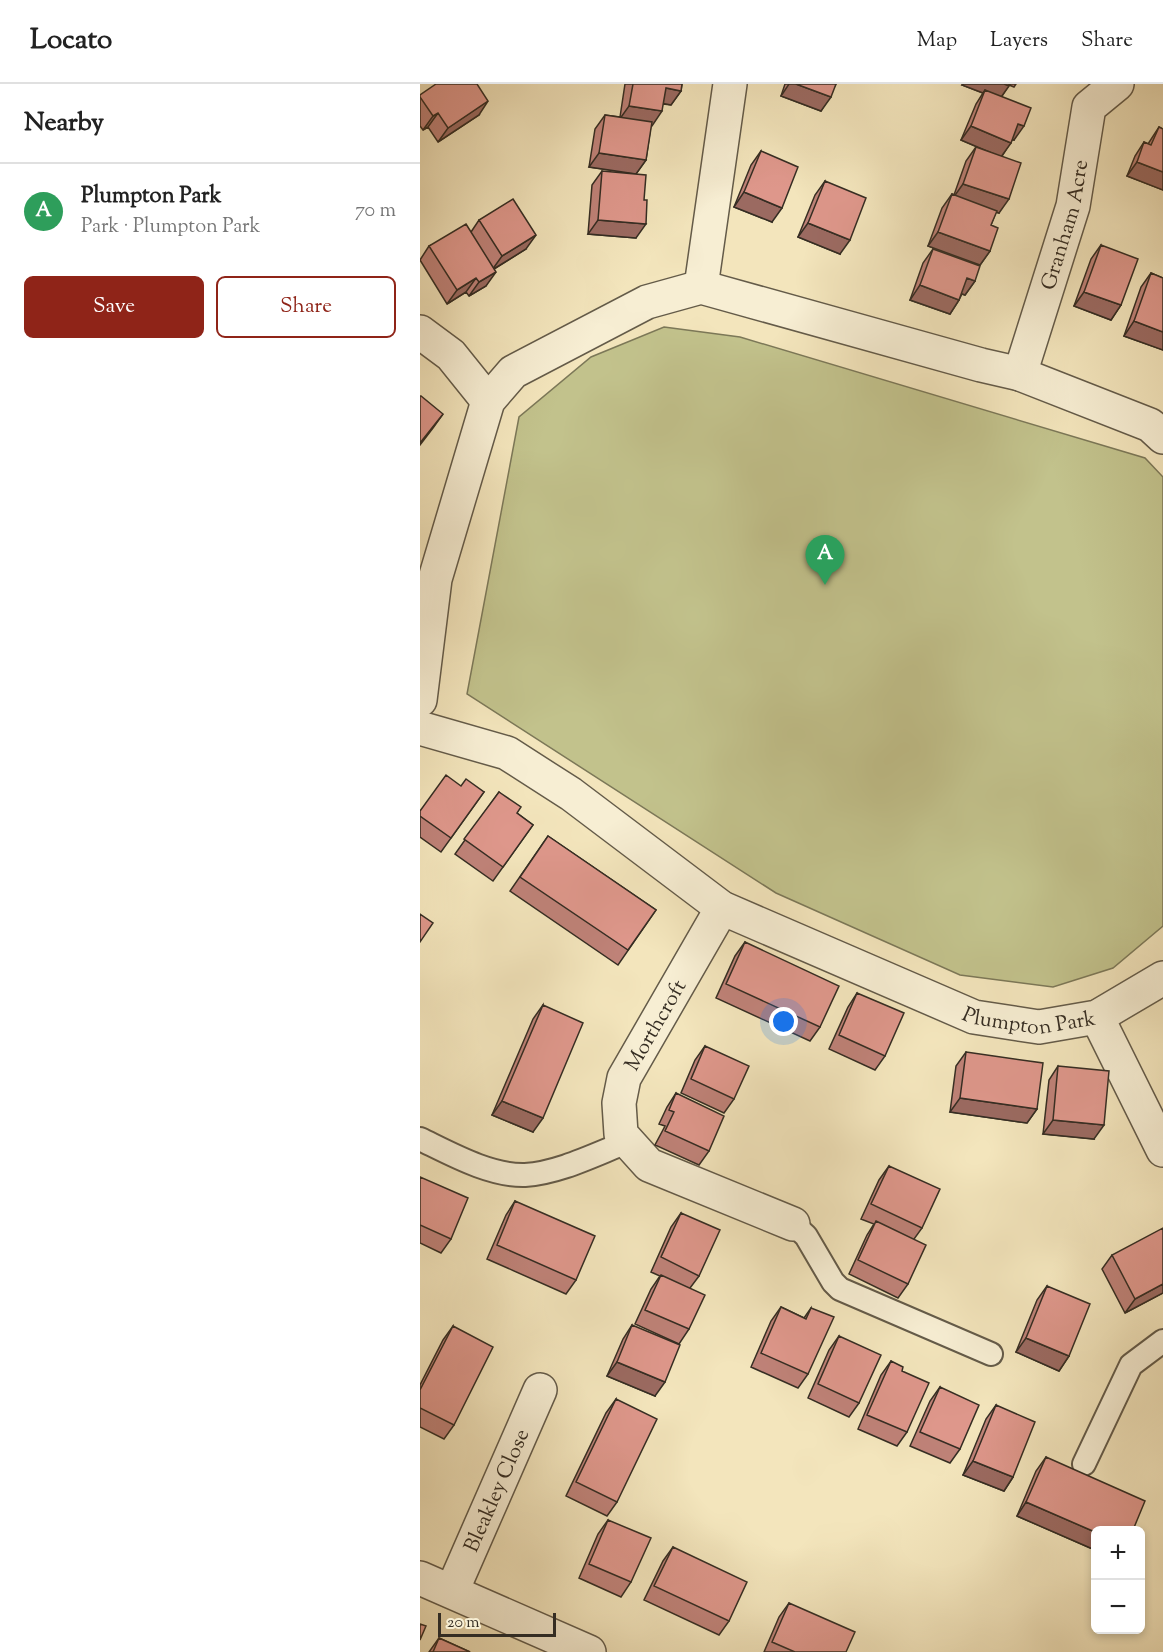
<!DOCTYPE html>
<meta charset="utf-8">
<style>
:root{--surface:#fff;--page:#f6f6f6;--text:#222;--muted:#767676;--line:#e0e0e0;--accent:#8f2418}
body{margin:0;font-family:"Sorts Mill Goudy",serif;background:var(--page);color:var(--text)}
.controls{position:absolute;right:18px;bottom:18px;display:grid;overflow:hidden;border-radius:9px;box-shadow:0 3px 9px #0003}
.controls button{width:54px;height:54px;display:grid;place-items:center;padding:0;border:0;border-bottom:2px solid var(--line);background:var(--surface);color:var(--text);font:30px sans-serif}
.scale{position:absolute;left:18px;bottom:15px;width:118px;box-sizing:border-box;padding-left:6px;border:3px solid #352d23;border-top:0;font-size:16px;line-height:21px;white-space:nowrap;color:#352d23;-webkit-text-stroke:4px #f7eed3;paint-order:stroke}
.you{position:absolute;left:364px;top:938px;width:21px;height:21px;margin:-15px;border:4px solid #fff;border-radius:50%;background:#1a73e8;box-shadow:0 0 0 9px #1a73e833}
.badge{display:grid;place-items:center;width:39px;height:39px;border-radius:50%;background:var(--accent);color:#fff;font-size:20px;font-weight:700}
.pin{position:absolute;translate:-50% -50px;filter:drop-shadow(0 2px 3px #0008)}
.pin::after{content:'';position:absolute;top:32px;width:21px;height:18px;background:inherit;clip-path:polygon(0 0,100% 0,50% 100%)}
.list{margin:0;padding:0;list-style:none}
h2{display:flex;justify-content:space-between;align-items:center;height:78px;margin:0;padding:0 24px;font-size:26px}
h2 small{font-size:20px;font-weight:400;color:var(--muted)}
.list li{display:grid;grid-template-columns:39px 1fr auto;gap:18px;align-items:center;box-sizing:border-box;height:96px;padding:0 24px;border-top:2px solid var(--line)}
.list b{display:block;font-size:22px;white-space:nowrap}
.list p{margin:0;font-size:20px;white-space:nowrap;color:var(--muted)}
.list em{font-size:20px;font-style:normal;color:var(--muted)}
.actions{display:flex;gap:12px;padding:18px 24px}
.actions a{flex:1;padding:14px 0;border:2px solid var(--accent);border-radius:9px;text-align:center;font-size:21px;color:var(--accent)}
.actions .main{background:var(--accent);color:#fff}
.map{position:relative;flex:none;width:743px;height:1568px;overflow:hidden}
header{display:flex;align-items:center;gap:36px;box-sizing:border-box;height:84px;padding:0 30px;background:var(--surface);border-bottom:2px solid var(--line)}
header strong{font-size:28px}
nav{display:flex;gap:33px;margin-inline-start:auto;font-size:21px}
main{display:flex}
aside{flex:1;background:var(--surface)}
.map>svg:first-child{display:block}
.green{fill:#c2c28c;stroke:#7c7858;stroke-width:1.5}
.lines{fill:none;stroke-linecap:round;stroke-linejoin:round}
.service-casing{stroke:#645b49;stroke-width:26}
.minor-casing{stroke:#645b49;stroke-width:36}
.service{stroke:#f7eed3;stroke-width:22}
.minor{stroke:#f7eed3;stroke-width:33}
.wall{fill:#bf8278;stroke:#352d23;stroke-width:1.5}
.shaded-wall{fill:#9b6a61;stroke:#352d23;stroke-width:1.5}
.building{fill:#de978b;stroke:#352d23;stroke-width:1.5}
.labels{text-anchor:middle;stroke-width:4.5;stroke-linejoin:round;paint-order:stroke}
.street-label{font-size:21px;fill:#352d23;stroke:#f7eed3}
</style>
<header>
<strong>Locato</strong>
<nav><a>Map</a><a>Layers</a><a>Share</a></nav>
</header>
<main>
<aside>
<h2>Nearby<small></small></h2>
<ul class="list">
<li><span class="badge" style="background:#2e9e5b">A</span><div><b>Plumpton Park</b><p>Park · Plumpton Park</p></div><em>70 m</em></li>
</ul>
<div class="actions"><a class="main">Save</a><a>Share</a></div>
</aside>
<div class="map">
<svg width="743" height="1568" viewBox="0 0 743 1568">
<rect width="100%" height="100%" fill="#f3e5bc"/>
<filter id="stains"><feTurbulence type="fractalNoise" baseFrequency=".00333" numOctaves="4"/><feColorMatrix values="0 0 0 0 .2 0 0 0 0 .09 0 0 0 0 .02 0 0 0 .5 -.17"/></filter>
<radialGradient id="worn" r=".72"><stop offset=".6" stop-color="#630" stop-opacity="0"/><stop offset="1" stop-color="#630" stop-opacity=".3"/></radialGradient>
<path class="green" d="M 244,243 L 320,253 L 725,374 L 743,393 L 743,842 L 693,884 L 633,903 L 540,891 L 356,809 L 47,610 L 99,333 L 171,273 Z"/>
<g class="lines">
<g class="service-casing">
<path id="service" d="M 0,1055 C 31,1070 70,1092 105,1091 C 139,1089 176,1070 207,1058
M 373,1140 L 386,1152 L 413,1198 L 420,1205 L 571,1270
M 664,1380 L 711,1281 L 743,1257"/>
</g>
<g class="minor-casing">
<g id="minor">
<path d="M 281,203 L 310,0"/>
<path d="M 0,248 L 31,271 L 68,317"/>
<path id="s1" d="M 600,290 L 653,122 L 669,23 L 697,0"/>
<path d="M 0,616 L 15,495 L 68,317 L 93,288 L 227,218 L 281,203 L 561,281 L 600,290 L 730,341 L 743,353"/>
<path id="s2" d="M 0,644 L 87,669 L 151,710 L 302,824 L 554,933 L 619,943 L 677,933 L 743,894"/>
<path d="M 302,824 L 204,994 L 199,1019 L 201,1050 L 229,1081 L 373,1140"/>
<path d="M 677,933 L 743,1066"/>
<path d="M 0,1494 L 169,1568"/>
<path id="s3" d="M 32,1507 L 120,1306"/>
</g>
</g>
<use href="#service" class="service"/>
<use href="#minor" class="minor"/>
</g>
<path class="wall" d="M 205,0 L 262,0 L 261,7 L 251,21 L 243,20 L 231,41 L 226,76 L 216,90 L 169,83 L 175,45 L 185,31 L 200,33 Z
M 365,0 L 416,0 L 401,27 L 361,12 Z
M 543,0 L 596,0 L 594,3 L 589,1 L 582,12 L 594,56 L 592,56 L 582,72 L 579,129 L 576,128 L 571,141 L 570,167 L 560,181 L 508,162 L 522,124 L 532,110 L 534,111 L 546,77 L 556,63 L 562,65 L 541,56 L 556,20 L 563,9 L 542,1 Z
M 0,11 L 59,31 L 18,58 L 8,43 L 3,46 L 0,42 Z
M 739,43 L 743,45 L 743,106 L 707,92 L 715,72 L 724,58 L 728,60 Z
M 341,67 L 352,138 L 314,123 L 331,81 Z
M 182,87 L 224,116 L 216,154 L 168,150 L 172,101 Z
M 405,97 L 420,170 L 378,153 L 395,111 Z
M 59,136 L 106,165 L 74,185 L 66,202 L 49,212 L 46,208 L 27,220 L 0,176 L 9,162 L 51,148 Z
M 681,161 L 701,221 L 691,236 L 654,222 L 671,175 Z
M 513,165 L 555,197 L 545,211 L 542,210 L 539,216 L 530,230 L 490,216 L 503,179 Z
M 731,189 L 743,194 L 743,266 L 704,252 L 721,203 Z
M 41,702 L 64,708 L 21,768 L 0,753 L 0,727 Z
M 79,708 L 97,729 L 113,741 L 73,797 L 35,770 Z
M 128,752 L 236,826 L 198,881 L 90,807 Z
M 325,858 L 400,943 L 390,957 L 296,914 L 315,872 Z
M 437,909 L 465,972 L 455,986 L 409,965 L 428,923 Z
M 123,921 L 113,1048 L 72,1031 L 113,935 Z
M 285,962 L 314,1015 L 304,1029 L 261,1009 L 275,976 Z
M 546,968 L 617,1025 L 607,1039 L 530,1028 L 536,982 Z
M 638,982 L 674,1055 L 623,1050 L 629,996 Z
M 256,1009 L 289,1067 L 279,1081 L 235,1061 L 245,1042 L 239,1040 L 247,1023 Z
M 469,1082 L 502,1144 L 494,1155 L 488,1200 L 478,1214 L 429,1190 L 447,1151 L 454,1140 L 441,1135 L 459,1096 Z
M 0,1093 L 31,1155 L 21,1169 L 0,1159 Z
M 95,1117 L 156,1196 L 146,1210 L 67,1175 L 86,1131 Z
M 261,1129 L 279,1192 L 270,1204 L 269,1245 L 259,1260 L 215,1240 L 231,1205 L 240,1192 L 231,1188 L 251,1143 Z
M 692,1171 L 743,1209 L 705,1229 L 682,1185 Z
M 627,1202 L 649,1272 L 639,1287 L 596,1268 L 617,1216 Z
M 361,1223 L 384,1234 L 391,1224 L 388,1290 L 378,1304 L 331,1283 L 351,1237 Z
M 212,1241 L 235,1312 L 187,1292 L 203,1255 Z
M 33,1242 L 34,1341 L 24,1355 L 0,1343 L 0,1301 L 23,1256 Z
M 419,1252 L 439,1319 L 429,1333 L 388,1314 L 409,1266 Z
M 471,1277 L 482,1287 L 487,1348 L 477,1362 L 438,1345 L 461,1291 Z
M 520,1303 L 540,1365 L 530,1379 L 490,1362 L 510,1317 Z
M 196,1315 L 197,1418 L 187,1432 L 146,1412 L 186,1329 Z
M 576,1321 L 593,1393 L 584,1407 L 543,1391 L 566,1335 Z
M 626,1373 L 675,1446 L 675,1466 L 597,1432 L 616,1387 Z
M 188,1436 L 211,1498 L 201,1513 L 159,1494 L 178,1450 Z
M 253,1463 L 309,1537 L 299,1551 L 224,1516 L 243,1477 Z
M 369,1519 L 426,1568 L 344,1568 L 359,1533 Z
M 19,1554 L 50,1568 L 9,1568 Z"/>
<path class="shaded-wall" d="M 369,0 L 376,0 L 411,13 L 401,27 L 361,12 Z
M 543,0 L 584,0 L 589,2 L 579,16 L 565,6 L 563,9 L 542,1 Z
M 246,4 L 261,7 L 251,21 L 236,18 Z
M 68,17 L 59,31 L 18,58 L 28,44 Z
M 209,22 L 242,27 L 232,42 L 199,36 Z
M 18,29 L 8,43 L 3,46 L 13,32 Z
M 598,40 L 604,42 L 594,56 L 589,54 Z
M 551,42 L 591,59 L 581,73 L 541,56 Z
M 179,69 L 226,76 L 216,90 L 169,83 Z
M 717,78 L 743,88 L 743,106 L 707,92 Z
M 543,100 L 589,115 L 579,129 L 533,114 Z
M 324,108 L 362,124 L 352,138 L 314,123 Z
M 178,136 L 226,140 L 216,154 L 168,150 Z
M 388,139 L 430,156 L 420,170 L 378,153 Z
M 518,148 L 570,167 L 560,181 L 508,162 Z
M 116,151 L 106,165 L 72,186 L 82,172 Z
M 76,188 L 66,202 L 49,212 L 59,198 Z
M 56,194 L 46,208 L 27,220 L 37,206 Z
M 547,194 L 555,197 L 545,211 L 537,208 Z
M 500,201 L 539,216 L 530,230 L 490,216 Z
M 664,208 L 701,221 L 691,236 L 654,222 Z
M 714,237 L 743,248 L 743,266 L 704,252 Z
M 23,330 L 13,344 L 0,361 L 0,359 Z
M 540,1014 L 617,1025 L 607,1039 L 530,1028 Z
M 82,1017 L 123,1034 L 113,1048 L 72,1031 Z
M 633,1036 L 684,1041 L 674,1055 L 623,1050 Z
M 743,1200 L 743,1209 L 705,1229 L 715,1215 Z
M 606,1254 L 649,1272 L 639,1287 L 596,1268 Z
M 197,1278 L 245,1298 L 235,1312 L 187,1292 Z
M 553,1377 L 593,1393 L 584,1407 L 543,1391 Z
M 606,1418 L 675,1448 L 675,1466 L 597,1432 Z"/>
<path class="building" d="M 16,0 L 57,0 L 68,17 L 28,44 L 18,29 L 13,32 L 0,13 L 0,11 Z
M 213,0 L 262,0 L 261,7 L 246,4 L 242,27 L 209,22 Z
M 376,0 L 416,0 L 411,13 Z
M 565,6 L 611,24 L 604,42 L 598,40 L 591,59 L 551,42 Z
M 185,31 L 232,38 L 226,76 L 179,69 Z
M 739,43 L 743,45 L 743,88 L 717,78 L 724,58 L 731,61 Z
M 556,63 L 601,79 L 589,115 L 543,100 Z
M 341,67 L 378,83 L 362,124 L 324,108 Z
M 182,87 L 226,91 L 224,116 L 227,116 L 226,140 L 178,136 Z
M 405,97 L 446,114 L 430,156 L 388,139 Z
M 532,110 L 577,127 L 571,141 L 578,144 L 570,167 L 518,148 Z
M 93,115 L 116,151 L 82,172 L 59,136 Z
M 46,140 L 76,188 L 59,198 L 56,194 L 37,206 L 9,162 Z
M 681,161 L 718,175 L 701,221 L 664,208 Z
M 513,165 L 560,182 L 555,197 L 547,194 L 539,216 L 500,201 Z
M 731,189 L 743,194 L 743,248 L 714,237 Z
M 0,312 L 1,312 L 23,330 L 0,359 Z
M 26,691 L 41,702 L 46,695 L 64,708 L 31,754 L 0,732 L 0,727 Z
M 79,708 L 101,723 L 97,729 L 113,741 L 83,783 L 44,755 Z
M 128,752 L 236,826 L 208,866 L 100,793 Z
M 0,830 L 13,839 L 0,858 Z
M 325,858 L 419,902 L 400,943 L 306,900 Z
M 437,909 L 484,929 L 465,972 L 419,951 Z
M 123,921 L 163,939 L 123,1034 L 82,1017 Z
M 285,962 L 329,982 L 314,1015 L 271,995 Z
M 546,968 L 623,979 L 617,1025 L 540,1014 Z
M 638,982 L 689,987 L 684,1041 L 633,1036 Z
M 256,1009 L 304,1032 L 289,1067 L 245,1047 L 254,1028 L 249,1026 Z
M 469,1082 L 520,1105 L 502,1144 L 451,1120 Z
M 0,1093 L 48,1114 L 31,1155 L 0,1141 Z
M 95,1117 L 175,1152 L 156,1196 L 77,1161 Z
M 261,1129 L 300,1146 L 279,1192 L 241,1173 Z
M 456,1137 L 506,1161 L 488,1200 L 438,1176 Z
M 743,1144 L 743,1200 L 715,1215 L 692,1171 Z
M 241,1191 L 285,1211 L 269,1245 L 225,1226 Z
M 627,1202 L 670,1220 L 649,1272 L 606,1254 Z
M 361,1223 L 386,1235 L 391,1224 L 414,1233 L 388,1290 L 341,1269 Z
M 212,1241 L 260,1261 L 245,1298 L 197,1278 Z
M 33,1242 L 73,1263 L 34,1341 L 0,1324 L 0,1306 Z
M 419,1252 L 461,1271 L 439,1319 L 398,1300 Z
M 471,1277 L 483,1283 L 482,1287 L 509,1299 L 487,1348 L 447,1331 Z
M 520,1303 L 559,1321 L 540,1365 L 500,1348 Z
M 196,1315 L 237,1335 L 197,1418 L 156,1398 Z
M 576,1321 L 615,1338 L 593,1393 L 553,1377 Z
M 626,1373 L 725,1417 L 713,1446 L 675,1446 L 675,1448 L 606,1418 Z
M 188,1436 L 231,1454 L 211,1498 L 169,1480 Z
M 253,1463 L 327,1498 L 309,1537 L 234,1502 Z
M 369,1519 L 435,1548 L 426,1568 L 375,1568 L 352,1558 Z
M 0,1540 L 6,1542 L 0,1556 Z
M 19,1554 L 50,1568 L 13,1568 Z"/>
<g class="labels">
<g class="street-label">
<text dy="7" stroke="none"><textPath href="#s1" startOffset="156">Granham Acre</textPath></text>
<text dy="7" stroke="none"><textPath href="#s2" startOffset="686">Plumpton Park</textPath></text>
<text transform="translate(235 941) rotate(-60)" y="7">Morthcroft</text>
<text dy="7" stroke="none"><textPath href="#s3" startOffset="110">Bleakley Close</textPath></text>
</g>
</g>
<rect width="100%" height="100%" filter="url(#stains)"/>
<rect width="100%" height="100%" fill="url(#worn)"/>
</svg>
<div class="controls">
<button>+</button>
<button>−</button>
</div>
<div class="scale">20 m</div>
<div class="you"></div>
<div class="pin badge" style="left:405px;top:501px;background:#2e9e5b">A</div>
</div>
</main>
